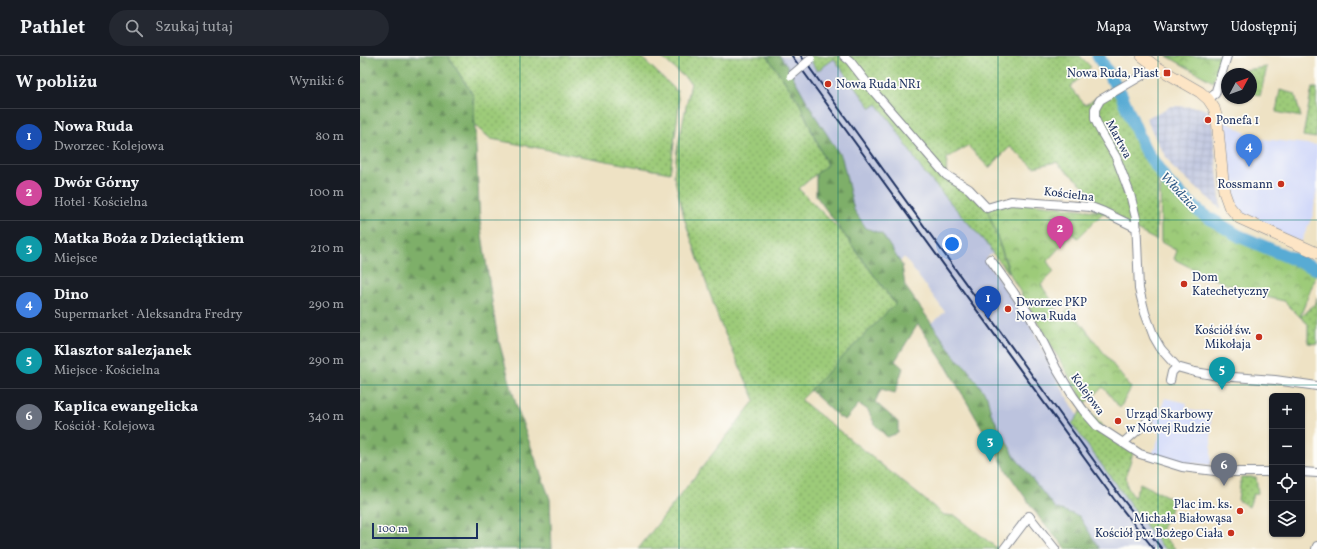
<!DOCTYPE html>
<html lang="pl">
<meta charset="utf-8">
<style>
:root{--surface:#171b24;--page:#242831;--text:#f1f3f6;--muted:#9ea1a6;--line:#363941;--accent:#d93025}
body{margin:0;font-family:Vollkorn,serif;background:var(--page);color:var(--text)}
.controls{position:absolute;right:12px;bottom:12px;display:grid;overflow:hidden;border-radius:6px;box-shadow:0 1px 3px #0004}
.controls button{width:36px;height:36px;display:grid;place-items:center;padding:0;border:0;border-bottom:1px solid var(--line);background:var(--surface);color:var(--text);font:20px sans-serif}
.compass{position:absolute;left:861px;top:12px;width:36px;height:36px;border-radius:50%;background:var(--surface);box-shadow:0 1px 3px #0004;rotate:49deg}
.scale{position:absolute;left:12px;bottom:10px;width:106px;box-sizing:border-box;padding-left:4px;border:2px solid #1b2f5e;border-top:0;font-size:11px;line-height:14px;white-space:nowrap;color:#1b2f5e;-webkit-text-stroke:3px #fdfcf7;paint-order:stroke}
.you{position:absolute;left:592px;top:188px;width:14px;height:14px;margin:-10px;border:3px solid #fff;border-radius:50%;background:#1a73e8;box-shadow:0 0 0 6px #1a73e833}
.badge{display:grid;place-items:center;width:26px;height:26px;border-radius:50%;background:var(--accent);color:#fff;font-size:13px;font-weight:700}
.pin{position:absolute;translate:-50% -33px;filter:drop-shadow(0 1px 2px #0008)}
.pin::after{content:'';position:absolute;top:21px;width:14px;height:12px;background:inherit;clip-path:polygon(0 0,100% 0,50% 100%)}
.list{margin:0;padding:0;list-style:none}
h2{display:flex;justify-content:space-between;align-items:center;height:52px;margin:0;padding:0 16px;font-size:17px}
h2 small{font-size:13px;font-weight:400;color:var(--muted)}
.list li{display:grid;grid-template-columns:26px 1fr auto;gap:12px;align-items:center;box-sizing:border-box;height:56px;padding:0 16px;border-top:1px solid var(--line)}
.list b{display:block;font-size:15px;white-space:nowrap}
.list p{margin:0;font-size:13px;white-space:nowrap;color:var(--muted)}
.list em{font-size:13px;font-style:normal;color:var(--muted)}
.icon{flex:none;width:22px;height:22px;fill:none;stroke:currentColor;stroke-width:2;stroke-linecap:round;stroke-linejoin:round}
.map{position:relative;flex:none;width:957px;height:493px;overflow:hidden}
header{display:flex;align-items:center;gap:24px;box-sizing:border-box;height:56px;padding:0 20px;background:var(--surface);border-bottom:1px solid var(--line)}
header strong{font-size:19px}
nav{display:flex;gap:22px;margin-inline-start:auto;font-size:14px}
.search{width:280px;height:36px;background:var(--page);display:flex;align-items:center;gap:10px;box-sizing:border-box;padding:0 14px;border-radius:22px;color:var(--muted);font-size:15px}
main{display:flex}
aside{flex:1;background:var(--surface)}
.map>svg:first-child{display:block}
.built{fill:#d2d9f9}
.industrial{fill:url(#industrial-grid)}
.railway{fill:#bcc3de}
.grass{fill:url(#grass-dots);stroke:#5c7d6c}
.forest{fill:url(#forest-firs);stroke:#4c6f64}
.park{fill:url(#park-crowns);stroke:#5c7d6c}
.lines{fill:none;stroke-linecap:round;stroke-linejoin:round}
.river{stroke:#58abd4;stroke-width:13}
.street-casing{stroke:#848891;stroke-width:10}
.secondary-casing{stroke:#848891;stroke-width:12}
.street{stroke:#fff;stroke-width:8}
.secondary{stroke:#fde5c5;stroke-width:11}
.rail{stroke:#1b2f5e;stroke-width:2}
.street-bridge-casing{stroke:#848891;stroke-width:10;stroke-linecap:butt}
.street-bridge{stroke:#fff;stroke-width:8}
.grid{fill:none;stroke:#0f766e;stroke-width:1;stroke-opacity:0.55}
.poi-dot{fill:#c8321e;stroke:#fdfcf7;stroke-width:1.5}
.labels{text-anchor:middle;stroke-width:3.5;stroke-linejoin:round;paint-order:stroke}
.poi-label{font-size:12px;fill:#1b2f5e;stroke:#fdfcf7;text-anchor:end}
.street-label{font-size:12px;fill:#1b2f5e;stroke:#fdfcf7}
.water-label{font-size:13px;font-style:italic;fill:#305a87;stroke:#fdfcf7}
</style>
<header>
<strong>Pathlet</strong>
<div class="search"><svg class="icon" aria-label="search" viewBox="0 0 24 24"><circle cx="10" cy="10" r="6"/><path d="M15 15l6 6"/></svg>Szukaj tutaj</div>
<nav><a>Mapa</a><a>Warstwy</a><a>Udostępnij</a></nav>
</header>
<main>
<aside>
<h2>W pobliżu<small>Wyniki: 6</small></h2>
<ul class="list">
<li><span class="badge" style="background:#1a4fb4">1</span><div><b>Nowa Ruda</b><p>Dworzec · Kolejowa</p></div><em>80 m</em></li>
<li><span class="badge" style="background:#d1479c">2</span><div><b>Dwór Górny</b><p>Hotel · Kościelna</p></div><em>100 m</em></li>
<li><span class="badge" style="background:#0f9aa8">3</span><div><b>Matka Boża z Dzieciątkiem</b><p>Miejsce</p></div><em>210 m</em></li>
<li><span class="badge" style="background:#3f7fe0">4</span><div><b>Dino</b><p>Supermarket · Aleksandra Fredry</p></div><em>290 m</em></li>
<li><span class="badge" style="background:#0f9aa8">5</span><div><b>Klasztor salezjanek</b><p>Miejsce · Kościelna</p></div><em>290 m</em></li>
<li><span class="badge" style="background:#6b7280">6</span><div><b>Kaplica ewangelicka</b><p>Kościół · Kolejowa</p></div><em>340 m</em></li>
</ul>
</aside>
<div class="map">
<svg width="957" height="493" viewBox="0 0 957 493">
<defs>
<pattern id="industrial-grid" width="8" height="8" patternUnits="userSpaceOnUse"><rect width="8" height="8" fill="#bcc3de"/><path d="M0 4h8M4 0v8" fill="none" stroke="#a1a8c1"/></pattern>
<pattern id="grass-dots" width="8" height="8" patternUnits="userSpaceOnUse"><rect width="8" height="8" fill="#9dcb79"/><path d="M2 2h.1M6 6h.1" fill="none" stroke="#7fa566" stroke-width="1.8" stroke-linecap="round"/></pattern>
<pattern id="forest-firs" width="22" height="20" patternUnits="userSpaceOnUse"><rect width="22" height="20" fill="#7eaf69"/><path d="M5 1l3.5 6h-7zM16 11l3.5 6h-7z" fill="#668f5a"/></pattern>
<pattern id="park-crowns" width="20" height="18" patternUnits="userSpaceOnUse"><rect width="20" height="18" fill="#9dcb79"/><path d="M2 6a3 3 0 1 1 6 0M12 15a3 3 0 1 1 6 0" fill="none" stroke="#7fa566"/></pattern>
</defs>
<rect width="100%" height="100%" fill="#fdfcf7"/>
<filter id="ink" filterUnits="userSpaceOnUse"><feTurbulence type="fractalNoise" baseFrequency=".025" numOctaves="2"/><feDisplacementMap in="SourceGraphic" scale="8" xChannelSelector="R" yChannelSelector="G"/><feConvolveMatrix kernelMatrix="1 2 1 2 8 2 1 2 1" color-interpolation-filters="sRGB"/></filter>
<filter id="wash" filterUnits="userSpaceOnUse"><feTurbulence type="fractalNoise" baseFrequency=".012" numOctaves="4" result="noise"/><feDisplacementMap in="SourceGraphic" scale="16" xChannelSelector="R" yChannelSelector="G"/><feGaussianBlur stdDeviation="0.9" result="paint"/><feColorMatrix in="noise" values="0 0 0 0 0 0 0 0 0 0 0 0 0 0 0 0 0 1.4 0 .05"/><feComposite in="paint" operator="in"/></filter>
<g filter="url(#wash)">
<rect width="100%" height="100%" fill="#eee2c4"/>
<path class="built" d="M 852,57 L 894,82 L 957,89 L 957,132 L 953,159 L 941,186 L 880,159 L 873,148 L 868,134 Z
M 805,342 L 827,347 L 826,351 L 835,355 L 851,355 L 851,409 L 821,406 L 792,399 L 800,379 L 793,363 L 800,355 Z"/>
<path class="industrial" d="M 812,50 L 837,51 L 851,55 L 861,153 L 813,112 L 798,88 L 786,62 Z"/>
<path class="railway" d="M 407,0 L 473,1 L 504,29 L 635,195 L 625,203 L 670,268 L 698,326 L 748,409 L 810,493 L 717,493 L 566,271 L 585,256 L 544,201 L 528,221 Z"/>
<path class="grass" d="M 88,0 L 280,0 L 317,35 L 319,50 L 310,117 L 131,83 L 115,70 L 113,39 Z
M 300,0 L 407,0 L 439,46 L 467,109 L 442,130 L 439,133 L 483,177 L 535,248 L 441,344 L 584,459 L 596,460 L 638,493 L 278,493 L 395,344 L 360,267 L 325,165 L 314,120 L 317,94 L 331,27 Z
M 448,0 L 720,0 L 731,11 L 710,31 L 725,49 L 755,31 L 761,38 L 784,92 L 808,127 L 841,157 L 880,180 L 957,213 L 957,220 L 891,197 L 835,159 L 798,120 L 796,184 L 731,151 L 727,133 L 696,106 L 674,111 L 650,91 L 629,112 L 608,90 L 587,102 L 586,119 L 627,152 L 649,217 L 631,195 L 630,192 L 562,114 L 532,67 L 517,48 L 511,52 L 474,3 L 457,15 Z
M 907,11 L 900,40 L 891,36 L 891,18 L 881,18 L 884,14 Z
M 952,32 L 957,32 L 956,82 L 943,80 Z
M 920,34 L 935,38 L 941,61 L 916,56 Z
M 957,242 L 957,288 L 948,287 L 948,268 L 940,261 L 955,248 Z
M 725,350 L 750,379 L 774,394 L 766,419 L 767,430 L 774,442 L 780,427 L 815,444 L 800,477 L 816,493 L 805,493 L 795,482 L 712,368 Z
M 881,421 L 896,421 L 898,437 L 893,439 L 889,451 L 878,444 Z"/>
<path class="forest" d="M 0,0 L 88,0 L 113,39 L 120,165 L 137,278 L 157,352 L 190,443 L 192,493 L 0,493 Z
M 407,0 L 420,0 L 426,8 L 454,58 L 482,102 L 494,154 L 506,172 L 522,178 L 542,209 L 545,230 L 596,302 L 606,311 L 627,340 L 631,357 L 655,401 L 695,452 L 719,460 L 740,493 L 706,493 L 681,464 L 648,417 L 586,310 L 558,268 L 535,305 L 543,312 L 535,337 L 521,333 L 515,346 L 538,366 L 538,377 L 527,381 L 515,369 L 508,354 L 499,348 L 485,364 L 478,360 L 450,334 L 535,248 L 456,140 L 456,118 L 467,109 L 439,46 Z"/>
<path class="park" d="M 807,0 L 862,0 L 853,26 Z
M 800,122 L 841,157 L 879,180 L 957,213 L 957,217 L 940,261 L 924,245 L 888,237 L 845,219 L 814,203 L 817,195 L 801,186 Z
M 651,145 L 744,156 L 718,182 L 712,178 L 687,205 L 694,216 L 681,229 L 692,245 L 699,260 L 710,253 L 771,332 L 760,352 L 743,331 L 725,348 L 651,220 L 627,152 Z"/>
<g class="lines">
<path class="river" d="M 738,0 L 761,38 L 784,92 L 808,127 L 841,157 L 879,180 L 957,213"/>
</g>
</g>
<g filter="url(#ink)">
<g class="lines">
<g class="street-casing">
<path id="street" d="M 484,0 L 490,5 L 514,36 L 586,119 L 609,133 L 627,152 L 651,145 L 731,151 L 744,156 L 777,172
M 795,10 L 788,16 L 740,44 L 735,53 L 735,63 L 740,74 L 756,101 L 770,138 L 776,162 L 779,233 L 785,257 L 794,281 L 801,293 L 817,311 L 835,316 L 859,320 L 915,324 L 957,330
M 848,43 L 855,38 L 867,0
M 630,203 L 669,258 L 696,312 L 713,340 L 723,354 L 737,370 L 780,398 L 822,411 L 863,416 L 912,416
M 810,325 L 812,316 L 817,311
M 763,387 L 789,364
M 942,416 L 957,417
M 644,493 L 669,460 L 695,493
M 956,493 L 957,490"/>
</g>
<g class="secondary-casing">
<path id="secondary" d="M 782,0 L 795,10 L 840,36 L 848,43 L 854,52 L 857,63 L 864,136 L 869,150 L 879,162 L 957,197"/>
</g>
<use href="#street" class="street"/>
<use href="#secondary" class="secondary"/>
<path class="rail" d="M 432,0 L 754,443 L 794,493
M 441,0 L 753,431 L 802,493"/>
<g class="street-bridge-casing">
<path id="street-bridge" d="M 431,20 L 451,3"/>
</g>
<use href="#street-bridge" class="street-bridge"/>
</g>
</g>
<path class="grid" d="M 160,0 L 160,493M 319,0 L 319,493M 478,0 L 478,493M 638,0 L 638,493M 798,0 L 798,493M 0,164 L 957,164M 0,329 L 957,329"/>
<g class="poi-dot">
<rect x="803" y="13" width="8" height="8" rx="2"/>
<circle cx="468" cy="28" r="4"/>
<circle cx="848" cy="64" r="4"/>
<circle cx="921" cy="128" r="4"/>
<circle cx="824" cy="228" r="4"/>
<circle cx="648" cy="253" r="4"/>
<circle cx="899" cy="281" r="4"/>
<circle cx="758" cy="365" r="4"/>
<circle cx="880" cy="455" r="4"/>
<circle cx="871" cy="477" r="4"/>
</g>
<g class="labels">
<g class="poi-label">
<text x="799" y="21">Nowa Ruda, Piast</text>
<text x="476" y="32" text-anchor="start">Nowa Ruda NR1</text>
<text x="856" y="68" text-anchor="start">Ponefa 1</text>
<text x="913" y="132">Rossmann</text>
<text x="832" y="225" text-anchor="start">Dom<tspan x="832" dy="14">Katechetyczny</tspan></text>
<text x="656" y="250" text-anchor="start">Dworzec PKP<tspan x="656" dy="14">Nowa Ruda</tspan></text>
<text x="891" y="278">Kościół św.<tspan x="891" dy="14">Mikołaja</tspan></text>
<text x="766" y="362" text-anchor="start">Urząd Skarbowy<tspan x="766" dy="14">w Nowej Rudzie</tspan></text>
<text x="872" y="452">Plac im. ks.<tspan x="872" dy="14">Michała Białowąsa</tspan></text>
<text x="863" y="481">Kościół pw. Bożego Ciała</text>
</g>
<g class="street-label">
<text transform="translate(759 83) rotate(62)" y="4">Martwa</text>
<text transform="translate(709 138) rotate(7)" y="4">Kościelna</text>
<text transform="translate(728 338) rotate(54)" y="4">Kolejowa</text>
</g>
<g class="water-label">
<text transform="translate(820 135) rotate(47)" y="5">Włodzica</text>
</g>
</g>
</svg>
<div class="controls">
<button>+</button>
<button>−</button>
<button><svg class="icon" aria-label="locate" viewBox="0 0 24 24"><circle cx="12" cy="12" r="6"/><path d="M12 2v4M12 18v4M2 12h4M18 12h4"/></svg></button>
<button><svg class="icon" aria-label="layers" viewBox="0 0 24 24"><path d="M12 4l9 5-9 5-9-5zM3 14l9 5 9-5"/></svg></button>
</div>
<svg class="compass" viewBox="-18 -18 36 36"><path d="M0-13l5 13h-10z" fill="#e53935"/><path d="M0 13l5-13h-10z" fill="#9ea1a6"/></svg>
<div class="scale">100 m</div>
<div class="you"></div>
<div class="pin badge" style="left:628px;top:263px;background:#1a4fb4">1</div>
<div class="pin badge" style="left:700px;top:193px;background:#d1479c">2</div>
<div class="pin badge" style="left:630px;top:406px;background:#0f9aa8">3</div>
<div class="pin badge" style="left:889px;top:111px;background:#3f7fe0">4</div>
<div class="pin badge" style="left:862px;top:334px;background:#0f9aa8">5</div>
<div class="pin badge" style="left:864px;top:430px;background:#6b7280">6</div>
</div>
</main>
